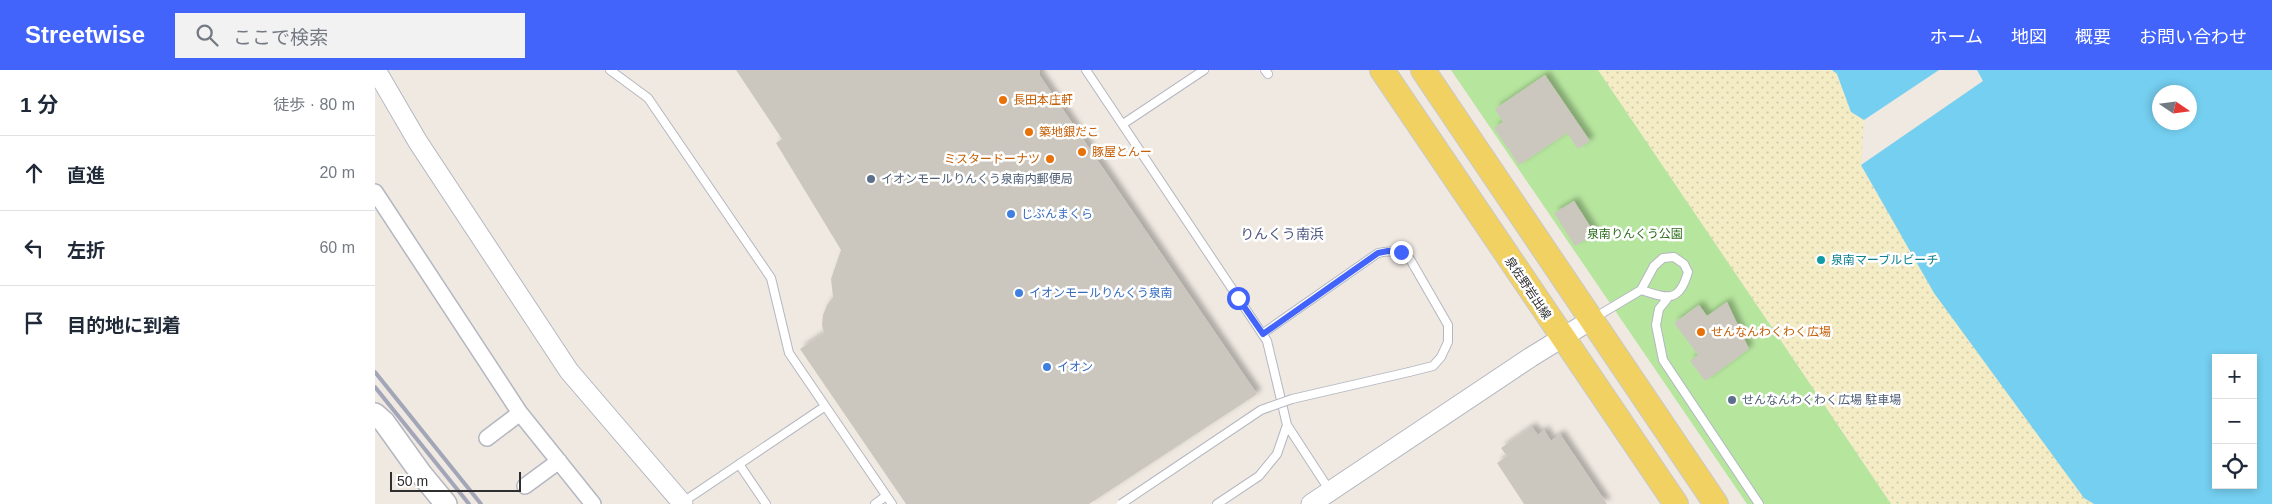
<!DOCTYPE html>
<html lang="ja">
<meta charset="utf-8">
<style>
:root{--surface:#fff;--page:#f2f2f3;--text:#1f2937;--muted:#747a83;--line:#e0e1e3;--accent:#4264fb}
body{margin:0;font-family:Arial,"Noto Sans JP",sans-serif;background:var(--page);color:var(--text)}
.controls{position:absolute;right:15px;bottom:15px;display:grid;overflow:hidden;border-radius:0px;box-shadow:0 2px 8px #0003}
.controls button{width:45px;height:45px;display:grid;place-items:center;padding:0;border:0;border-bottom:1px solid var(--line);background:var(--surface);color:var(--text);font:25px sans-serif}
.compass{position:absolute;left:1777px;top:15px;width:45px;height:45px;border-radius:50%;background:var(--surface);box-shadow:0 2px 8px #0003;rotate:103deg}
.scale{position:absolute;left:15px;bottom:12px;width:131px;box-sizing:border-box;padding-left:5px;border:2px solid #2e2e2e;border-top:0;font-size:14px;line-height:18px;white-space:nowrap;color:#2e2e2e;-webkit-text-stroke:4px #fff;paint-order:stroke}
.stop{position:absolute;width:15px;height:15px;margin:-11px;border:4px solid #4264fb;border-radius:50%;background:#fff}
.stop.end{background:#4264fb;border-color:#fff;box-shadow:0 1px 5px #0008}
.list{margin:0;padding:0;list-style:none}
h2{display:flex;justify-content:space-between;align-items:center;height:65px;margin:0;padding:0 20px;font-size:21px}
h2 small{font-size:16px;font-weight:400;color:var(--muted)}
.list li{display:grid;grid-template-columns:32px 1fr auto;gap:15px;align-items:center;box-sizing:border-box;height:75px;padding:0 20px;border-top:1px solid var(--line)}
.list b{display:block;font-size:19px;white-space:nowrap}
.list em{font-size:16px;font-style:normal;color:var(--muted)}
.icon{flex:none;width:28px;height:28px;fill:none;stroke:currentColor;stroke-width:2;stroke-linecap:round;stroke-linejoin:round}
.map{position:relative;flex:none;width:1897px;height:434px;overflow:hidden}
header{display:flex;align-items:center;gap:30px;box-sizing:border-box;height:70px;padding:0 25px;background:var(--accent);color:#fff}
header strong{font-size:24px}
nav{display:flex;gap:28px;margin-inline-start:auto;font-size:18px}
.search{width:350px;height:45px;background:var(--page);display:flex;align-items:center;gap:12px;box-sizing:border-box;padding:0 18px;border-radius:0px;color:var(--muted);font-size:19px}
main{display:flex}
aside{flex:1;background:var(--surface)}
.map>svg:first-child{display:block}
.sand{fill:url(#sand-dots)}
.park{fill:#b6e59e}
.water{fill:#75cff0;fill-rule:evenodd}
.building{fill:#cbc7bf;filter:url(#shadow)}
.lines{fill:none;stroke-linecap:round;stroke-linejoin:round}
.service-casing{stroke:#b4b7c1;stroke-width:10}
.minor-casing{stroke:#b4b7c1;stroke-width:18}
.tertiary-casing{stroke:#b4b7c1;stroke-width:21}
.secondary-casing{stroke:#b4b7c1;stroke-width:24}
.primary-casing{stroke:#c9c9c9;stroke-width:26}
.service{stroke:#fff;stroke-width:8}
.minor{stroke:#fff;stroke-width:15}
.tertiary{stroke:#fff;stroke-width:19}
.secondary{stroke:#fff;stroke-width:21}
.primary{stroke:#f2d163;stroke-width:24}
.rail{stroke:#a3a6b8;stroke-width:4}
.service-bridge-casing{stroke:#b4b7c1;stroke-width:10;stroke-linecap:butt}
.service-bridge{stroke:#fff;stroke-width:8}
.route{stroke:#4264fb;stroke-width:6}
.food-dot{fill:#e8710a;stroke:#fff;stroke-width:2}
.service-dot{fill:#5c6f8a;stroke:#fff;stroke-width:2}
.shop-dot{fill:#3f7fe0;stroke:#fff;stroke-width:2}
.culture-dot{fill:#0f9aa8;stroke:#fff;stroke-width:2}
.labels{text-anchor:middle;stroke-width:5;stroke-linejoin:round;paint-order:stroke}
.food-label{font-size:12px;fill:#c56008;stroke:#fff;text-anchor:start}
.service-label{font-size:12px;fill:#4e5e75;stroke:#fff;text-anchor:start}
.shop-label{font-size:12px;fill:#366cbe;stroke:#fff;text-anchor:start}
.park-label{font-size:12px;fill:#2c6e1b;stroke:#fff}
.culture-label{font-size:12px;fill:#0d838f;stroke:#fff;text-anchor:start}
.street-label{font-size:12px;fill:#2e2e2e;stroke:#fff}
.neighbourhood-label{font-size:14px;fill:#4d5680;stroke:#fff}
</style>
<header>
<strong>Streetwise</strong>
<div class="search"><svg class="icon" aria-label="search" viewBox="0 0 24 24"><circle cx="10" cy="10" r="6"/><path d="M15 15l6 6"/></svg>ここで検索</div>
<nav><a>ホーム</a><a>地図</a><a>概要</a><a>お問い合わせ</a></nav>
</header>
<main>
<aside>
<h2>1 分<small>徒歩 · 80 m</small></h2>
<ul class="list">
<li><svg class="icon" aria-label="ahead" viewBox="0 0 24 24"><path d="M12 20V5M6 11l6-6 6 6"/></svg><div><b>直進</b></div><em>20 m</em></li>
<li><svg class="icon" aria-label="left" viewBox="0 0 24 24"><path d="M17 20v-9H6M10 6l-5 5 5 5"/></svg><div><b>左折</b></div><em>60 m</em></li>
<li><svg class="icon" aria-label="arrive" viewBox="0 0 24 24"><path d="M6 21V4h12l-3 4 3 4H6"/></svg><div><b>目的地に到着</b></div></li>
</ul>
</aside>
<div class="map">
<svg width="1897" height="434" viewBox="0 0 1897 434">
<defs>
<pattern id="sand-dots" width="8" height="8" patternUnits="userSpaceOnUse" patternTransform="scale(1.25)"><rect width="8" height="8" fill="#f3ecc5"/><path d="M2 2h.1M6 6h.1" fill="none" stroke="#d1cbaa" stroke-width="1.8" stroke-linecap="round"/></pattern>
<filter id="shadow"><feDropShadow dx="4.5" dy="-4.5" stdDeviation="2.5" flood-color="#0004"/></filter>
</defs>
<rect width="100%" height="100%" fill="#efe9e1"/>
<path class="sand" d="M 1223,0 L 1457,0 L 1462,4 L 1476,42 L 1489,50 L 1486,96 L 1522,157 L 1709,428 L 1719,434 L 1516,434 Z"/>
<path class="park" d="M 1076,0 L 1223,0 L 1516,434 L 1372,434 Z"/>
<path class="water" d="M 1457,0 L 1564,0 L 1489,50 L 1476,42 L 1462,4 Z
M 1602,0 L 1897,0 L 1897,434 L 1719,434 L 1709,428 L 1559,223 L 1486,95 L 1608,11 ZM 1784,22 L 1814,22 L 1814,52 L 1784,52 ZM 1841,288 L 1878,288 L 1878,415 L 1841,415 Z"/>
<path class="building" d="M 361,0 L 664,0 L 665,6 L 882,324 L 714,434 L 531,434 L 425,279 L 449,263 L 447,255 L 448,245 L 452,235 L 458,227 L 456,209 L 466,180 L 401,73 L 407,69 Z
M 1170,5 L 1215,71 L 1203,79 L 1192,63 L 1144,95 L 1119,58 L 1128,52 L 1120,39 Z
M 1199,131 L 1220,164 L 1200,176 L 1179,143 Z
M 1352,232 L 1374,279 L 1330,311 L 1315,291 L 1323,285 L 1299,253 L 1324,235 L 1332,246 Z
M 1157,357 L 1163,365 L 1169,360 L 1176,371 L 1185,364 L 1232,434 L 1149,434 L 1122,393 L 1132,386 L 1126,378 Z"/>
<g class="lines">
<g class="service-casing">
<path id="service" d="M 235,0 L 273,28 L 396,208 L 414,283 L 517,434
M 711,0 L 892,271 L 912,355 L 955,421
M 890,0 L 893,4
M 748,54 L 829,0
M 1292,229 L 1284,239 L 1281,255 L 1288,290 L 1384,434
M 1219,248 L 1266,220 L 1279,196 L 1288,188 L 1299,187 L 1309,194 L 1313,202 C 1304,234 1292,228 1266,220
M 887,264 L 1003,183 C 1016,180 1024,181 1035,189 L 1073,255 L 1073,272 L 1066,287 L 1058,296 L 1034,302
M 364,394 L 391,434
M 308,432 L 449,337
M 500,434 L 511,426
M 842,434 L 884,406 L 902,384 L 912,355"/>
</g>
<g class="minor-casing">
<path id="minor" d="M 0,122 L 145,343 L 218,434
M 112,368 L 145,343
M 150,416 L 184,391"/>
</g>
<g class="tertiary-casing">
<path id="tertiary" d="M 1,0 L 43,72 L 194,301 L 308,434
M 936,434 L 1156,287 L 1216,250"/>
</g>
<g class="secondary-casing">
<path id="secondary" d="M 0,344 L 9,352 L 47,405 L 71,434"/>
</g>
<g class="primary-casing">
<path id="primary" d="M 1007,0 L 1301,434
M 1048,0 L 1341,434"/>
</g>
<use href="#service" class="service"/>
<use href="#minor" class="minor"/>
<use href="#tertiary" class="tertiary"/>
<use href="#secondary" class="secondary"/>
<use href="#primary" class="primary"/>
<path class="rail" d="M 0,302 L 106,434
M 0,317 L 94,434"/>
<g class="service-bridge-casing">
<path id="service-bridge" d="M 746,434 L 886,340 L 917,329 L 1034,302"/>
</g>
<use href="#service-bridge" class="service-bridge"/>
</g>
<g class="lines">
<path class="route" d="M 863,228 L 888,264 L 1003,183 L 1013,181 L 1026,182"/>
</g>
<g class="food-dot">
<circle cx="628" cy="30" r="5"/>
<circle cx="654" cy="62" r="5"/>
<circle cx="707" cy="82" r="5"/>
<circle cx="675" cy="89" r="5"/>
<circle cx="1326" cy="262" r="5"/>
</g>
<g class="service-dot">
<circle cx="496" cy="109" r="5"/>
<circle cx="1357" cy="330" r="5"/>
</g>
<g class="shop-dot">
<circle cx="636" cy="144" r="5"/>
<circle cx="644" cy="223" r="5"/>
<circle cx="672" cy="297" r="5"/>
</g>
<circle class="culture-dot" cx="1446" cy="190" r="5"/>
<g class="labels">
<g class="food-label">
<text x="638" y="34">長田本庄軒</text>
<text x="664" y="66">築地銀だこ</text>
<text x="717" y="86">豚屋とんー</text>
<text x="665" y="93" text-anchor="end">ミスタードーナツ</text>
<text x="1336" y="266">せんなんわくわく広場</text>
</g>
<g class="service-label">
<text x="506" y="113">イオンモールりんくう泉南内郵便局</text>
<text x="1367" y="334">せんなんわくわく広場 駐車場</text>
</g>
<g class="shop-label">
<text x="646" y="148">じぶんまくら</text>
<text x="654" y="227">イオンモールりんくう泉南</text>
<text x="682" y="301">イオン</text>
</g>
<g class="park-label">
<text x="1260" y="168">泉南りんくう公園</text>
</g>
<g class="culture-label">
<text x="1456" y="194">泉南マーブルビーチ</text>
</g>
<g class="street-label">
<text transform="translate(1153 218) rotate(56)" y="4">泉佐野岩出線</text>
</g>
<g class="neighbourhood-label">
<text x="907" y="169">りんくう南浜</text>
</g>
</g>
</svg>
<div class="controls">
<button>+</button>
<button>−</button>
<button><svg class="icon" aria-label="locate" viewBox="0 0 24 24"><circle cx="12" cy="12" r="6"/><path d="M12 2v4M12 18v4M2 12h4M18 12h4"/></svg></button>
</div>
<svg class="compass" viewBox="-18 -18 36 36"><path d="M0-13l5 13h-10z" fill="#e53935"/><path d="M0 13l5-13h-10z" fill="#747a83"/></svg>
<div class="scale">50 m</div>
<div class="stop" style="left:863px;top:228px"></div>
<div class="stop end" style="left:1026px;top:182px"></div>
</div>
</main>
